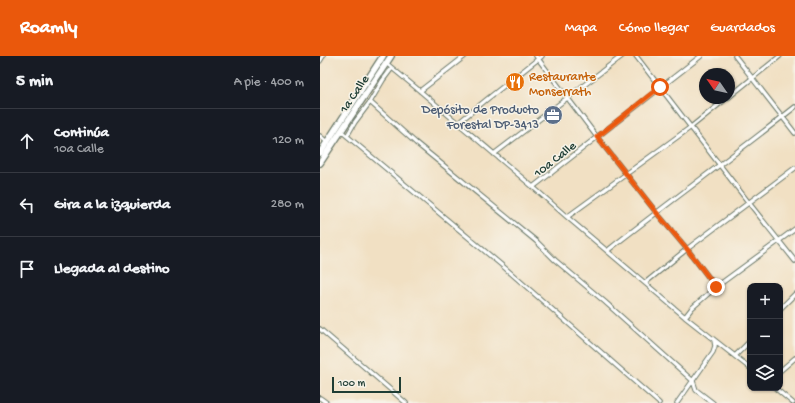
<!DOCTYPE html>
<html lang="es">
<meta charset="utf-8">
<style>
:root{--surface:#171b24;--page:#20242c;--text:#f1f3f6;--muted:#9ea1a6;--line:#363941;--accent:#ea580c}
body{margin:0;font-family:"Gochi Hand",sans-serif;background:var(--page);color:var(--text)}
.controls{position:absolute;right:12px;bottom:12px;display:grid;overflow:hidden;border-radius:8px;box-shadow:0 1px 3px #0004}
.controls button{width:36px;height:36px;display:grid;place-items:center;padding:0;border:0;border-bottom:1px solid var(--line);background:var(--surface);color:var(--text);font:20px sans-serif}
.compass{position:absolute;left:379px;top:12px;width:36px;height:36px;border-radius:50%;background:var(--surface);box-shadow:0 1px 3px #0004;rotate:304deg}
.scale{position:absolute;left:12px;bottom:10px;width:69px;box-sizing:border-box;padding-left:4px;border:2px solid #1f3d34;border-top:0;font-size:11px;line-height:14px;white-space:nowrap;color:#1f3d34;-webkit-text-stroke:3px #f7f3e8;paint-order:stroke}
.stop{position:absolute;width:12px;height:12px;margin:-9px;border:3px solid #ea580c;border-radius:50%;background:#fff}
.stop.end{background:#ea580c;border-color:#fff;box-shadow:0 1px 4px #0008}
.list{margin:0;padding:0;list-style:none}
h2{display:flex;justify-content:space-between;align-items:center;height:52px;margin:0;padding:0 16px;font-size:17px}
h2 small{font-size:13px;font-weight:400;color:var(--muted)}
.list li{display:grid;grid-template-columns:26px 1fr auto;gap:12px;align-items:center;box-sizing:border-box;height:64px;padding:0 16px;border-top:1px solid var(--line)}
.list b{display:block;font-size:15px;white-space:nowrap}
.list p{margin:0;font-size:13px;white-space:nowrap;color:var(--muted)}
.list em{font-size:13px;font-style:normal;color:var(--muted)}
.icon{flex:none;width:22px;height:22px;fill:none;stroke:currentColor;stroke-width:2;stroke-linecap:round;stroke-linejoin:round}
.map{position:relative;flex:none;width:475px;height:347px;overflow:hidden}
header{display:flex;align-items:center;gap:24px;box-sizing:border-box;height:56px;padding:0 20px;background:var(--accent);color:#fff}
header strong{font-size:19px}
nav{display:flex;gap:22px;margin-inline-start:auto;font-size:14px}
main{display:flex}
aside{flex:1;background:var(--surface)}
.map>svg:first-child{display:block}
.lines{fill:none;stroke-linecap:round;stroke-linejoin:round}
.street-casing{stroke:#687666;stroke-width:5.5}
.secondary-casing{stroke:#687666;stroke-width:8}
.street{stroke:#fff;stroke-width:3.5}
.secondary{stroke:#fff;stroke-width:5.5}
.route{stroke:#ea580c;stroke-width:5}
.labels{text-anchor:middle;stroke-width:3;stroke-linejoin:round;paint-order:stroke}
.food-label{font-size:13px;fill:#c56008;stroke:#f7f3e8;text-anchor:start}
.street-label{font-size:13px;fill:#1f3d34;stroke:#f7f3e8}
.service-label{font-size:13px;fill:#4e5e75;stroke:#f7f3e8;text-anchor:end}
</style>
<header>
<strong>Roamly</strong>
<nav><a>Mapa</a><a>Cómo llegar</a><a>Guardados</a></nav>
</header>
<main>
<aside>
<h2>5 min<small>A pie · 400 m</small></h2>
<ul class="list">
<li><svg class="icon" aria-label="ahead" viewBox="0 0 24 24"><path d="M12 20V5M6 11l6-6 6 6"/></svg><div><b>Continúa</b><p>10a Calle</p></div><em>120 m</em></li>
<li><svg class="icon" aria-label="left" viewBox="0 0 24 24"><path d="M17 20v-9H6M10 6l-5 5 5 5"/></svg><div><b>Gira a la izquierda</b></div><em>280 m</em></li>
<li><svg class="icon" aria-label="arrive" viewBox="0 0 24 24"><path d="M6 21V4h12l-3 4 3 4H6"/></svg><div><b>Llegada al destino</b></div></li>
</ul>
</aside>
<div class="map">
<svg width="475" height="347" viewBox="0 0 475 347">
<rect width="100%" height="100%" fill="#f7f3e8"/>
<filter id="ink" filterUnits="userSpaceOnUse"><feTurbulence type="fractalNoise" baseFrequency=".025" numOctaves="2"/><feDisplacementMap in="SourceGraphic" scale="8" xChannelSelector="R" yChannelSelector="G"/><feConvolveMatrix kernelMatrix="1 2 1 2 8 2 1 2 1" color-interpolation-filters="sRGB"/></filter>
<filter id="wash" filterUnits="userSpaceOnUse"><feTurbulence type="fractalNoise" baseFrequency=".012" numOctaves="4" result="noise"/><feDisplacementMap in="SourceGraphic" scale="16" xChannelSelector="R" yChannelSelector="G"/><feGaussianBlur stdDeviation="0.9" result="paint"/><feColorMatrix in="noise" values="0 0 0 0 0 0 0 0 0 0 0 0 0 0 0 0 0 1.4 0 .05"/><feComposite in="paint" operator="in"/></filter>
<g filter="url(#wash)">
<rect width="100%" height="100%" fill="#f1e0c3"/>
</g>
<g filter="url(#ink)">
<g class="lines">
<g class="street-casing">
<path id="street" d="M 216,0 L 277,81 L 336,156 L 367,193 L 396,231
M 316,0 L 429,147 L 475,205
M 415,0 L 475,77
M 0,5 L 3,0
M 66,7 L 100,35 L 213,131 L 247,161 L 365,261 L 430,312
M 100,35 L 145,0
M 409,41 L 460,0
M 50,46 L 63,24 L 72,12
M 138,67 L 166,44 L 222,0
M 21,75 L 185,212 L 339,347
M 0,80 L 8,87
M 27,80 L 35,66 L 50,46 L 96,87 L 216,185 L 235,204 L 285,246 L 373,325 L 376,334 L 393,347
M 174,98 L 302,0
M 213,131 L 381,0
M 247,161 L 371,71 L 407,42
M 287,195 C 349,146 413,100 475,51
M 325,227 L 367,193 L 475,112
M 460,253 L 475,238
M 365,261 L 372,252 L 396,231 L 475,173
M 0,273 L 86,347
M 415,300 L 430,285
M 460,315 L 475,302
M 455,332 L 473,347
M 0,342 L 7,347
M 357,347 L 393,296 L 395,290 L 394,284"/>
</g>
<g class="secondary-casing">
<path id="secondary" d="M 0,97 L 63,0
M 0,107 L 71,0"/>
</g>
<use href="#street" class="street"/>
<use href="#secondary" class="secondary"/>
</g>
</g>
<g class="lines" filter="url(#ink)">
<path class="route" d="M 340,31 L 277,81 L 336,156 L 367,193 L 396,231"/>
</g>
<defs>
<g id="restaurant-disc" transform="scale(1)"><circle r="9.5" fill="#e8710a" stroke="#f7f3e8"/><path d="M-5-6h1v4h1v-4h1v4h1v-4h1v5L-1.5 .5V6h-2V.5L-5-1ZM5-6V6H3V1.5H1.5Q1.5-4 5-6Z" fill="#fff"/></g>
<g id="office-disc" transform="scale(1)"><circle r="9.5" fill="#5c6f8a" stroke="#f7f3e8"/><path d="M-6-3h4V-5.5h4V-3h4V5H-6ZM-1-4.5V-3h2v-1.5ZM-6 0V1H6V0Z" fill="#fff"/></g>
</defs>
<g fill-rule="evenodd">
<use href="#restaurant-disc" x="195" y="26"/>
<use href="#office-disc" x="233" y="59"/>
</g>
<g class="labels">
<g class="food-label">
<text x="209" y="24">Restaurante<tspan x="209" dy="15">Monserrath</tspan></text>
</g>
<g class="street-label">
<text transform="translate(33 37) rotate(-56)" y="5">1a Calle</text>
<text transform="translate(234 102) rotate(-38)" y="5">10a Calle</text>
</g>
<g class="service-label">
<text x="219" y="57">Depósito de Producto<tspan x="219" dy="15">Forestal DP-3413</tspan></text>
</g>
</g>
</svg>
<div class="controls">
<button>+</button>
<button>−</button>
<button><svg class="icon" aria-label="layers" viewBox="0 0 24 24"><path d="M12 4l9 5-9 5-9-5zM3 14l9 5 9-5"/></svg></button>
</div>
<svg class="compass" viewBox="-18 -18 36 36"><path d="M0-13l5 13h-10z" fill="#e53935"/><path d="M0 13l5-13h-10z" fill="#9ea1a6"/></svg>
<div class="scale">100 m</div>
<div class="stop" style="left:340px;top:31px"></div>
<div class="stop end" style="left:396px;top:231px"></div>
</div>
</main>
